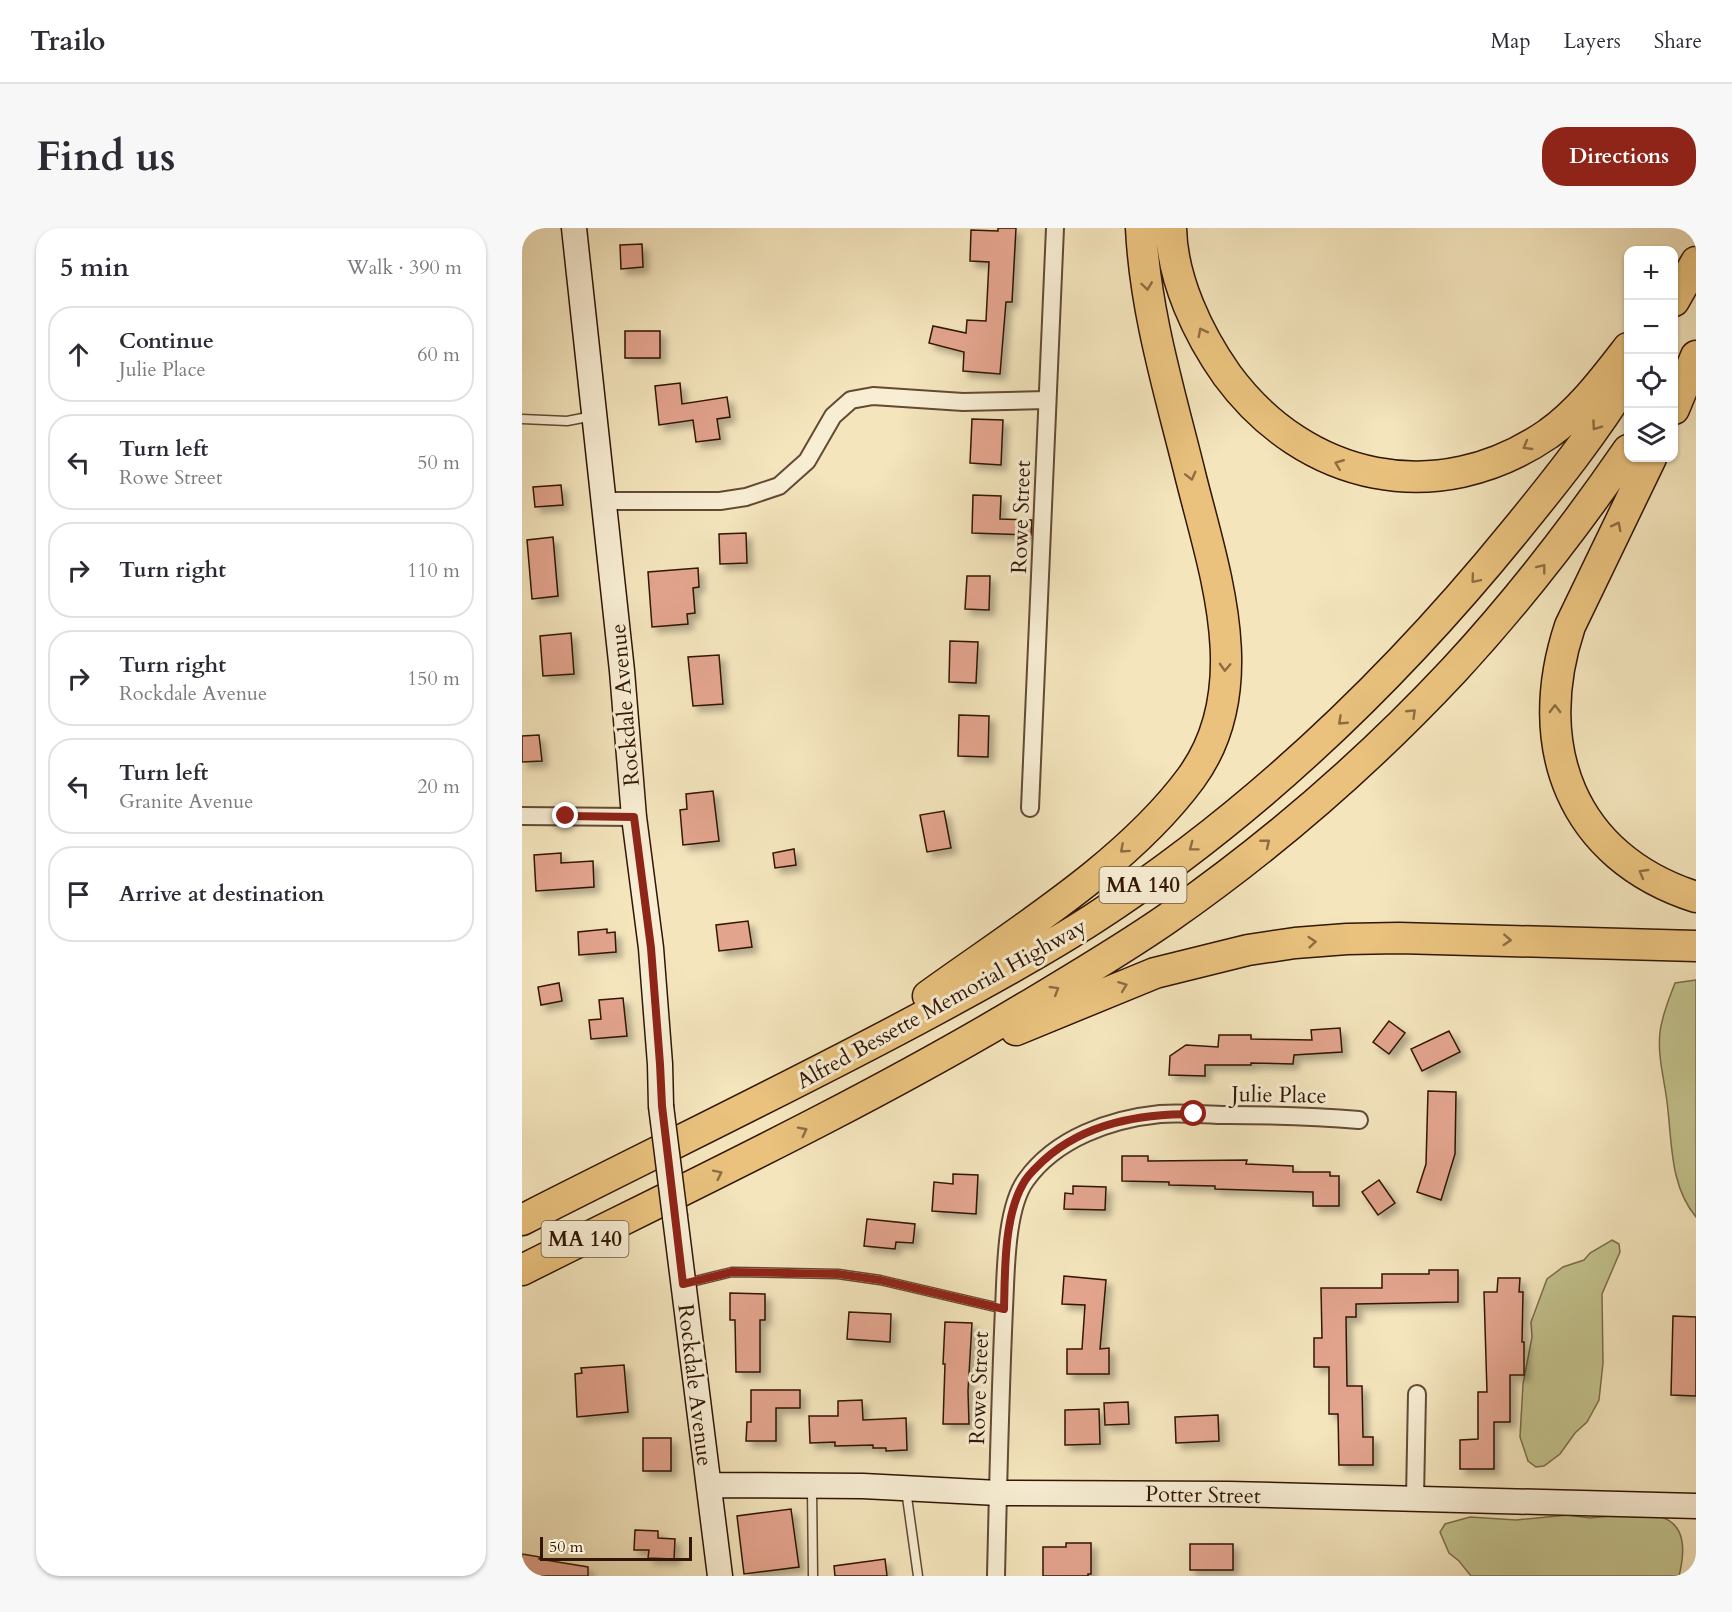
<!DOCTYPE html>
<meta charset="utf-8">
<style>
:root{--surface:#fff;--page:#f7f7f7;--text:#2b2b33;--muted:#7c7c81;--line:#e1e1e2;--accent:#8f2418}
body{margin:0;font-family:Cardo,serif;background:var(--page);color:var(--text)}
.controls{position:absolute;right:18px;top:18px;display:grid;overflow:hidden;border-radius:12px;box-shadow:0 2px 4px #0004}
.controls button{width:54px;height:54px;display:grid;place-items:center;padding:0;border:0;border-bottom:2px solid var(--line);background:var(--surface);color:var(--text);font:30px sans-serif}
.scale{position:absolute;left:18px;bottom:15px;width:152px;box-sizing:border-box;padding-left:6px;border:3px solid #311605;border-top:0;font-size:16px;line-height:21px;white-space:nowrap;color:#311605;-webkit-text-stroke:4px #f8eed4;paint-order:stroke}
.stop{position:absolute;width:18px;height:18px;margin:-14px;border:4px solid #8f2418;border-radius:50%;background:#fff}
.stop.end{background:#8f2418;border-color:#fff;box-shadow:0 2px 6px #0008}
.list{margin:0;padding:0;list-style:none}
h2{display:flex;justify-content:space-between;align-items:center;height:78px;margin:0;padding:0 24px;font-size:26px}
h2 small{font-size:20px;font-weight:400;color:var(--muted)}
.list li{display:grid;grid-template-columns:39px 1fr auto;gap:18px;align-items:center;box-sizing:border-box;height:96px;margin:0 12px 12px;padding:0 12px;border:2px solid var(--line);border-radius:24px}
.list b{display:block;font-size:22px;white-space:nowrap}
.list p{margin:0;font-size:20px;white-space:nowrap;color:var(--muted)}
.list em{font-size:20px;font-style:normal;color:var(--muted)}
.icon{flex:none;width:33px;height:33px;fill:none;stroke:currentColor;stroke-width:2;stroke-linecap:round;stroke-linejoin:round}
.map{position:relative;flex:none;width:1174px;height:1348px;overflow:hidden;border-radius:24px}
header{display:flex;align-items:center;gap:36px;box-sizing:border-box;height:84px;padding:0 30px;background:var(--surface);border-bottom:2px solid var(--line)}
header strong{font-size:28px}
nav{display:flex;gap:33px;margin-inline-start:auto;font-size:21px}
.intro{display:flex;align-items:center;justify-content:space-between;box-sizing:border-box;height:144px;padding:0 36px}
h1{margin:0;font-size:42px}
.button{padding:15px 27px;border-radius:24px;background:var(--accent);color:#fff;font-size:21px;font-weight:700}
main{display:flex;gap:36px;padding:0 36px}
aside{flex:1;background:var(--surface);border-radius:24px;box-shadow:0 2px 4px #0004}
.map>svg:first-child{display:block}
.green{fill:#c2c28d;stroke:#7a6c49;stroke-width:1.5}
.building{fill:#e3a48e;stroke:#311605;stroke-width:1.5;filter:url(#shadow)}
.lines{fill:none;stroke-linecap:round;stroke-linejoin:round}
.lane-casing{stroke:#624a33;stroke-width:11}
.street-casing{stroke:#624a33;stroke-width:20}
.secondary-casing{stroke:#311605;stroke-width:27}
.highway-casing{stroke:#311605;stroke-width:33}
.lane{stroke:#f8eed4;stroke-width:8}
.street{stroke:#f8eed4;stroke-width:16}
.secondary{stroke:#f8eed4;stroke-width:24}
.highway{stroke:#eac27e;stroke-width:30}
.secondary-bridge-casing{stroke:#311605;stroke-width:27;stroke-linecap:butt}
.secondary-bridge{stroke:#f8eed4;stroke-width:24}
.oneway{stroke:#8e6c42}
.route{stroke:#8f2418;stroke-width:8}
.labels{text-anchor:middle;stroke-width:6;stroke-linejoin:round;paint-order:stroke}
.shield{fill:#f8eed4;stroke:#6d5743;stroke-width:1.5}
.shield-label{font-size:21px;font-weight:bold;fill:#311605}
.street-label{font-size:22px;fill:#311605;stroke:#f8eed4}
</style>
<header>
<strong>Trailo</strong>
<nav><a>Map</a><a>Layers</a><a>Share</a></nav>
</header>
<div class="intro"><h1>Find us</h1><a class="button">Directions</a></div>
<main>
<aside>
<h2>5 min<small>Walk · 390 m</small></h2>
<ul class="list">
<li><svg class="icon" aria-label="ahead" viewBox="0 0 24 24"><path d="M12 20V5M6 11l6-6 6 6"/></svg><div><b>Continue</b><p>Julie Place</p></div><em>60 m</em></li>
<li><svg class="icon" aria-label="left" viewBox="0 0 24 24"><path d="M17 20v-9H6M10 6l-5 5 5 5"/></svg><div><b>Turn left</b><p>Rowe Street</p></div><em>50 m</em></li>
<li><svg class="icon" aria-label="right" viewBox="0 0 24 24"><path d="M7 20v-9h11M14 6l5 5-5 5"/></svg><div><b>Turn right</b></div><em>110 m</em></li>
<li><svg class="icon" aria-label="right" viewBox="0 0 24 24"><path d="M7 20v-9h11M14 6l5 5-5 5"/></svg><div><b>Turn right</b><p>Rockdale Avenue</p></div><em>150 m</em></li>
<li><svg class="icon" aria-label="left" viewBox="0 0 24 24"><path d="M17 20v-9H6M10 6l-5 5 5 5"/></svg><div><b>Turn left</b><p>Granite Avenue</p></div><em>20 m</em></li>
<li><svg class="icon" aria-label="arrive" viewBox="0 0 24 24"><path d="M6 21V4h12l-3 4 3 4H6"/></svg><div><b>Arrive at destination</b></div></li>
</ul>
</aside>
<div class="map">
<svg width="1174" height="1348" viewBox="0 0 1174 1348">
<defs>
<filter id="shadow"><feDropShadow dx="5.5" dy="5.5" stdDeviation="3" flood-color="#0004"/></filter>
</defs>
<rect width="100%" height="100%" fill="#f4e5bd"/>
<filter id="stains"><feTurbulence type="fractalNoise" baseFrequency=".00333" numOctaves="4"/><feColorMatrix values="0 0 0 0 .2 0 0 0 0 .09 0 0 0 0 .02 0 0 0 .5 -.17"/></filter>
<radialGradient id="worn" r=".72"><stop offset=".6" stop-color="#630" stop-opacity="0"/><stop offset="1" stop-color="#630" stop-opacity=".3"/></radialGradient>
<path class="green" d="M 1174,752 L 1174,989 C 1149,959 1150,919 1146,883 C 1144,856 1135,831 1138,804 C 1140,787 1147,771 1153,755 Z
M 1090,1012 L 1097,1016 L 1098,1024 L 1080,1066 L 1081,1135 L 1077,1172 L 1065,1194 L 1053,1205 L 1038,1226 L 1022,1238 L 1014,1239 L 1006,1233 L 998,1209 L 1001,1156 L 1010,1109 L 1009,1094 L 1025,1051 L 1041,1039 L 1062,1032 L 1068,1025 Z
M 1116,1286 C 1161,1285 1166,1312 1157,1348 L 949,1348 L 937,1333 L 927,1325 L 918,1304 L 923,1296 L 948,1289 L 994,1292 L 1046,1287 L 1068,1290 L 1099,1287 L 1115,1289 Z"/>
<path class="building" d="M 476,0 L 494,0 L 490,74 L 484,74 L 478,146 L 441,143 L 442,124 L 407,115 L 411,98 L 444,105 L 445,92 L 464,93 L 467,34 L 448,33 L 449,2 L 476,3 Z
M 120,16 L 121,39 L 99,41 L 98,17 Z
M 103,103 L 138,103 L 138,130 L 103,130 Z
M 158,155 L 160,176 L 205,169 L 208,189 L 195,191 L 198,211 L 174,214 L 171,192 L 137,197 L 133,158 Z
M 450,191 L 481,192 L 479,237 L 448,235 Z
M 39,257 L 41,277 L 13,279 L 11,259 Z
M 451,267 L 479,268 L 478,291 L 510,292 L 509,307 L 450,305 Z
M 224,305 L 225,335 L 198,336 L 197,306 Z
M 31,309 L 36,368 L 10,371 L 5,312 Z
M 176,340 L 177,359 L 171,360 L 173,385 L 165,386 L 166,396 L 130,399 L 126,344 Z
M 445,348 L 468,348 L 467,382 L 443,381 Z
M 49,405 L 52,446 L 21,448 L 18,408 Z
M 428,413 L 456,414 L 454,455 L 427,454 Z
M 197,427 L 201,476 L 171,478 L 166,429 Z
M 437,487 L 467,488 L 466,529 L 436,528 Z
M 17,507 L 20,533 L 0,534 L 0,508 Z
M 191,563 L 197,613 L 161,617 L 158,582 L 165,581 L 164,566 Z
M 422,583 L 429,620 L 405,624 L 398,587 Z
M 272,621 L 274,637 L 253,640 L 251,625 Z
M 39,625 L 39,635 L 71,633 L 72,659 L 14,663 L 12,627 Z
M 226,693 L 230,719 L 197,723 L 194,697 Z
M 85,701 L 85,705 L 93,704 L 94,724 L 57,727 L 56,704 Z
M 37,755 L 40,773 L 19,777 L 16,759 Z
M 101,770 L 105,808 L 69,811 L 67,792 L 79,791 L 77,772 Z
M 867,793 L 883,805 L 867,826 L 851,814 Z
M 818,800 L 820,824 L 772,827 L 771,836 L 729,835 L 729,837 L 683,837 L 683,848 L 647,847 L 648,828 L 664,817 L 696,819 L 697,807 L 729,807 L 729,811 L 790,812 L 789,802 Z
M 927,803 L 938,824 L 900,843 L 889,821 Z
M 906,863 L 934,864 L 933,926 L 919,972 L 895,964 L 904,936 Z
M 600,928 L 626,928 L 626,933 L 725,932 L 724,936 L 771,938 L 771,944 L 808,944 L 808,948 L 817,948 L 817,978 L 791,978 L 791,964 L 693,961 L 693,958 L 647,957 L 647,954 L 600,953 Z
M 431,946 L 456,947 L 454,986 L 410,983 L 412,954 L 431,956 Z
M 857,952 L 873,975 L 856,987 L 840,964 Z
M 551,958 L 584,959 L 583,982 L 542,981 L 543,965 L 551,966 Z
M 345,991 L 393,996 L 391,1015 L 374,1014 L 373,1021 L 342,1018 Z
M 907,1042 L 936,1042 L 936,1074 L 834,1076 L 834,1089 L 824,1089 L 825,1158 L 840,1158 L 841,1209 L 851,1209 L 851,1237 L 817,1237 L 816,1186 L 807,1186 L 807,1139 L 792,1139 L 792,1110 L 800,1110 L 799,1060 L 860,1060 L 860,1046 L 907,1046 Z
M 542,1048 L 584,1052 L 578,1121 L 587,1120 L 587,1146 L 545,1146 L 545,1121 L 560,1121 L 563,1077 L 540,1076 Z
M 976,1050 L 998,1050 L 997,1064 L 1001,1064 L 1000,1114 L 1002,1114 L 1002,1147 L 988,1147 L 988,1194 L 972,1194 L 972,1241 L 938,1241 L 938,1212 L 956,1211 L 956,1164 L 965,1164 L 962,1064 L 975,1064 Z
M 208,1065 L 243,1066 L 243,1092 L 238,1092 L 238,1144 L 214,1144 L 213,1092 L 208,1092 Z
M 327,1084 L 369,1086 L 368,1114 L 325,1111 Z
M 1151,1088 L 1174,1089 L 1174,1168 L 1149,1167 Z
M 423,1094 L 450,1095 L 446,1163 L 447,1196 L 421,1196 L 423,1136 L 421,1136 Z
M 102,1137 L 106,1184 L 55,1189 L 53,1146 L 60,1145 L 59,1140 Z
M 229,1162 L 278,1162 L 278,1180 L 254,1180 L 254,1213 L 224,1213 L 225,1194 L 229,1194 Z
M 340,1172 L 341,1192 L 384,1190 L 385,1222 L 364,1223 L 364,1220 L 351,1220 L 351,1217 L 313,1218 L 313,1214 L 288,1215 L 287,1188 L 316,1188 L 316,1173 Z
M 606,1174 L 607,1196 L 583,1197 L 582,1175 Z
M 577,1181 L 578,1216 L 543,1217 L 543,1182 Z
M 696,1187 L 697,1213 L 654,1215 L 653,1189 Z
M 121,1210 L 149,1210 L 149,1243 L 121,1243 Z
M 269,1281 L 277,1339 L 222,1346 L 215,1288 Z
M 113,1302 L 136,1303 L 136,1310 L 153,1311 L 152,1331 L 126,1330 L 127,1322 L 112,1322 Z
M 544,1315 L 569,1315 L 569,1346 L 566,1346 L 566,1348 L 521,1348 L 521,1319 L 544,1319 Z
M 668,1316 L 711,1316 L 711,1342 L 668,1342 Z
M 0,1326 L 18,1329 L 17,1331 L 66,1339 L 66,1348 L 0,1348 Z
M 363,1331 L 365,1348 L 313,1348 L 312,1338 Z"/>
<g class="lines">
<g class="lane-casing">
<path id="lane" d="M 0,191 L 45,193 L 71,188
M 165,1055 L 210,1044 L 316,1046 L 358,1052 L 482,1081
M 290,1261 L 291,1348
M 384,1262 L 396,1348"/>
</g>
<g class="street-casing">
<path id="street" d="M 81,273 L 198,273 L 224,269 L 257,258 L 285,233 L 311,188 L 329,172 L 351,168 L 441,174 L 524,172
M 508,580 L 533,0
M 0,588 L 112,589
M 893,1270 L 895,1166
M 474,1348 C 476,1259 478,1170 482,1080 C 484,1046 483,981 504,952 C 534,910 589,891 638,886 C 661,884 684,887 706,887 C 750,887 794,888 837,892"/>
</g>
<g class="secondary-casing">
<path id="secondary" d="M 52,0 L 100,443 L 112,589 L 129,720 L 138,836 L 139,878
M 153,989 L 198,1348
M 187,1257 L 341,1258 L 476,1265 L 707,1266 L 1174,1278"/>
</g>
<g class="highway-casing">
<path id="highway" d="M 649,0 C 650,51 676,106 705,147 C 783,253 915,282 1026,206 C 1058,183 1082,151 1106,120
M 1152,73 L 1174,34
M 1152,181 L 1174,128
M 1129,230 L 1048,398 C 1008,518 1049,629 1174,669
M 406,768 C 493,705 605,637 669,550 C 735,460 692,343 668,246 C 648,165 623,84 619,0
M 494,802 L 633,745 L 726,722 L 773,715 L 825,711 L 877,710 L 1174,718
M 0,992 C 137,922 276,856 411,783 C 465,754 520,724 571,691 C 732,586 872,452 993,303 C 1033,254 1073,204 1106,150
M 0,1042 C 170,957 340,877 504,779 C 552,750 600,722 646,690 C 749,618 846,534 932,442 C 996,373 1053,299 1106,222"/>
</g>
<use href="#lane" class="lane"/>
<use href="#street" class="street"/>
<use href="#secondary" class="secondary"/>
<use href="#highway" class="highway"/>
<g class="secondary-bridge-casing">
<path id="secondary-bridge" d="M 139,878 L 153,989"/>
</g>
<use href="#secondary-bridge" class="secondary-bridge"/>
</g>
<defs><path id="oneway-chevron" d="M-2-3.5L2.5 0L-2 3.5" fill="none" stroke-width="1.6" stroke-linecap="round" stroke-linejoin="round" transform="scale(1.5)"/></defs>
<g class="oneway">
<use href="#oneway-chevron" transform="translate(625 58) rotate(82)"/>
<use href="#oneway-chevron" transform="translate(680 104) rotate(-117)"/>
<use href="#oneway-chevron" transform="translate(1074 198) rotate(125)"/>
<use href="#oneway-chevron" transform="translate(1005 218) rotate(150)"/>
<use href="#oneway-chevron" transform="translate(817 236) rotate(-158)"/>
<use href="#oneway-chevron" transform="translate(669 248) rotate(76)"/>
<use href="#oneway-chevron" transform="translate(1095 298) rotate(-63)"/>
<use href="#oneway-chevron" transform="translate(1020 340) rotate(-52)"/>
<use href="#oneway-chevron" transform="translate(953 351) rotate(130)"/>
<use href="#oneway-chevron" transform="translate(703 439) rotate(92)"/>
<use href="#oneway-chevron" transform="translate(1033 481) rotate(-90)"/>
<use href="#oneway-chevron" transform="translate(890 485) rotate(-44)"/>
<use href="#oneway-chevron" transform="translate(820 493) rotate(137)"/>
<use href="#oneway-chevron" transform="translate(744 615) rotate(-39)"/>
<use href="#oneway-chevron" transform="translate(671 619) rotate(143)"/>
<use href="#oneway-chevron" transform="translate(602 621) rotate(138)"/>
<use href="#oneway-chevron" transform="translate(1121 645) rotate(-150)"/>
<use href="#oneway-chevron" transform="translate(985 712) rotate(3)"/>
<use href="#oneway-chevron" transform="translate(790 714) rotate(-5)"/>
<use href="#oneway-chevron" transform="translate(601 758) rotate(-21)"/>
<use href="#oneway-chevron" transform="translate(533 762) rotate(-31)"/>
<use href="#oneway-chevron" transform="translate(281 903) rotate(-27)"/>
<use href="#oneway-chevron" transform="translate(196 946) rotate(-26)"/>
</g>
<g class="lines">
<path class="route" d="M 44,588 L 112,589 L 129,720 L 138,836 L 140,878 L 161,1056 L 210,1044 L 316,1046 L 358,1052 L 482,1081 C 483,1043 482,989 501,956 C 506,946 515,939 522,932 C 563,895 618,886 672,886"/>
</g>
<g class="labels">
<g class="shield">
<rect x="577.5" y="639" width="87" height="36" rx="4.5"/>
<rect x="19.5" y="993" width="87" height="36" rx="4.5"/>
</g>
<g class="shield-label">
<text x="621" y="664">MA 140</text>
<text x="63" y="1018">MA 140</text>
</g>
<g class="street-label">
<text transform="translate(498 289) rotate(-88)" y="8">Rowe Street</text>
<text transform="translate(102 477) rotate(-95)" y="8">Rockdale Avenue</text>
<text transform="translate(419 775) rotate(-29)" y="8">Alfred Bessette Memorial Highway</text>
<text transform="translate(757 866) rotate(1)" y="8">Julie Place</text>
<text transform="translate(174 1157) rotate(83)" y="8">Rockdale Avenue</text>
<text transform="translate(456 1160) rotate(-88)" y="8">Rowe Street</text>
<text transform="translate(681 1266) rotate(1)" y="8">Potter Street</text>
</g>
</g>
<rect width="100%" height="100%" filter="url(#stains)"/>
<rect width="100%" height="100%" fill="url(#worn)"/>
</svg>
<div class="controls">
<button>+</button>
<button>−</button>
<button><svg class="icon" aria-label="locate" viewBox="0 0 24 24"><circle cx="12" cy="12" r="6"/><path d="M12 2v4M12 18v4M2 12h4M18 12h4"/></svg></button>
<button><svg class="icon" aria-label="layers" viewBox="0 0 24 24"><path d="M12 4l9 5-9 5-9-5zM3 14l9 5 9-5"/></svg></button>
</div>
<div class="scale">50 m</div>
<div class="stop" style="left:672px;top:886px"></div>
<div class="stop end" style="left:44px;top:588px"></div>
</div>
</main>
